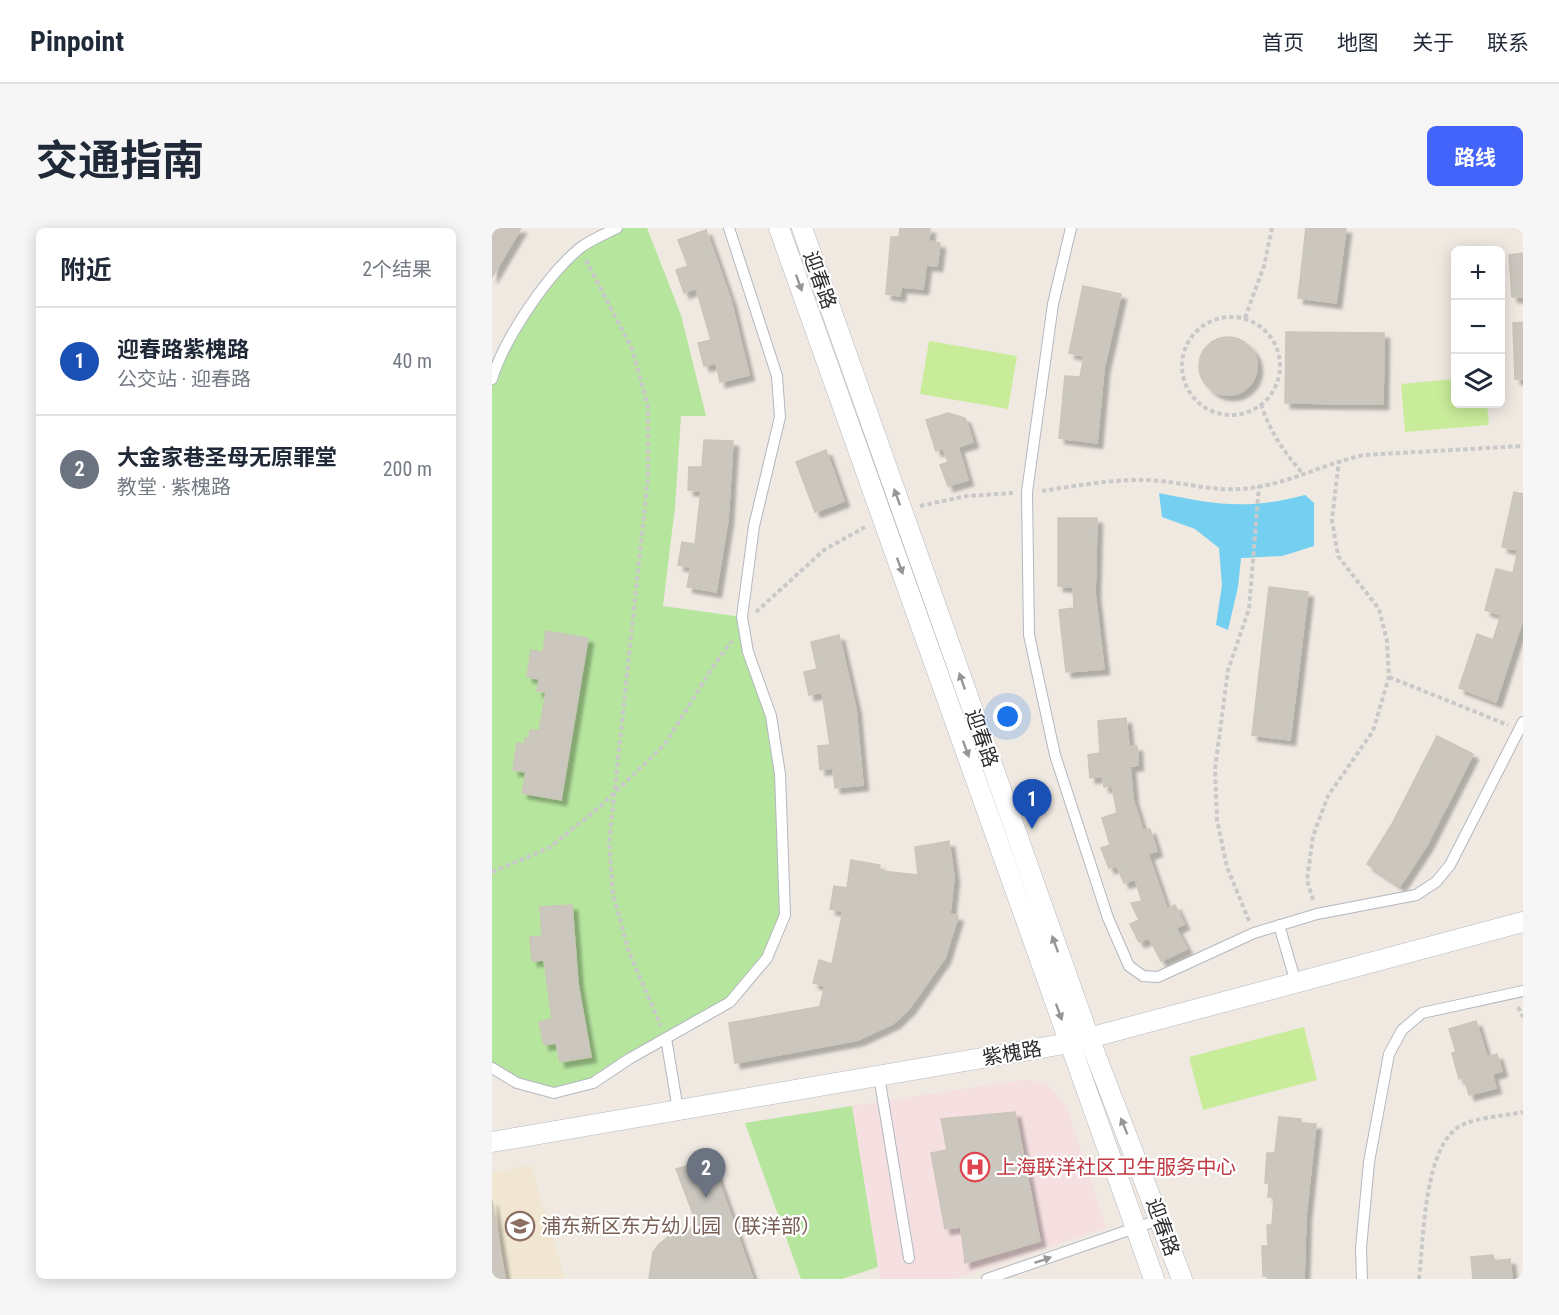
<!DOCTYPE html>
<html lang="zh">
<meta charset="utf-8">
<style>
:root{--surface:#fff;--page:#f6f6f7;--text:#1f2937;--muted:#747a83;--line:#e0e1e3;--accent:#4264fb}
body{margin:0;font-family:"Roboto Condensed","Noto Sans SC",sans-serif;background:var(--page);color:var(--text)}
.controls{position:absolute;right:18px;top:18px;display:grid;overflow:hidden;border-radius:9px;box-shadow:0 3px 15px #0003}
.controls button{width:54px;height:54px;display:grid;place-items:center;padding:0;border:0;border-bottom:2px solid var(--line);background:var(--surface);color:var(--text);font:30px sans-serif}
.you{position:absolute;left:516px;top:489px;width:21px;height:21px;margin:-15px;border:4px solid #fff;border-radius:50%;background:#1a73e8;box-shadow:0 0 0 9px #1a73e833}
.badge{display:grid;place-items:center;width:39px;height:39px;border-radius:50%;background:var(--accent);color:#fff;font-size:20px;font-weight:700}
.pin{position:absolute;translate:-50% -50px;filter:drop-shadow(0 2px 3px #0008)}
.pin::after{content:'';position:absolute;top:32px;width:21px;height:18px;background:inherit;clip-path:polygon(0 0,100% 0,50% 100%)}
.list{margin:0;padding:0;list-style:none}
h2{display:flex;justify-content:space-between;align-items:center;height:78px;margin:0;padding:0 24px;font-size:26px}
h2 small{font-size:20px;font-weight:400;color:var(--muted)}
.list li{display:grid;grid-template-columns:39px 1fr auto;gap:18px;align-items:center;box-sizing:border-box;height:108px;padding:0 24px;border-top:2px solid var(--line)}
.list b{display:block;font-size:22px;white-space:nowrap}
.list p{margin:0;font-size:20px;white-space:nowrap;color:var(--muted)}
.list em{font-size:20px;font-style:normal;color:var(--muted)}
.icon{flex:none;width:33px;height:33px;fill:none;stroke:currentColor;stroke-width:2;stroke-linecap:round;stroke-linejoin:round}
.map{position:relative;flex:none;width:1031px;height:1051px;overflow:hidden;border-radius:9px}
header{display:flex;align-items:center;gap:36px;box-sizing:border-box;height:84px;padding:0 30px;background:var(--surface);border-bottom:2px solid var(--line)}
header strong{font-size:28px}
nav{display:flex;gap:33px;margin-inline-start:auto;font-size:21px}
.intro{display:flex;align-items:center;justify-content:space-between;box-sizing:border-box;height:144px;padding:0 36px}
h1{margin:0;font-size:42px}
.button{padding:15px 27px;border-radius:9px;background:var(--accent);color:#fff;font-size:21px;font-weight:700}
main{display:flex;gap:36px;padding:0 36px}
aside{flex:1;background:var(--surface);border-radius:9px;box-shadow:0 3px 15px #0003}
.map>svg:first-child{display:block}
.education{fill:#f0e6d1}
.medical{fill:#f5dfe0}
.green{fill:#b6e59e}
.pitch{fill:#c9ec9a}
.water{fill:#75cff0}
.building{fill:#cbc7bf;stroke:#cbc5ba;stroke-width:1.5;filter:url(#shadow)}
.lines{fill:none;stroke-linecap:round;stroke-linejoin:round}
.lane-casing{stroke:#b4b7c1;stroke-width:12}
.street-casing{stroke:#b4b7c1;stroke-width:21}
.path{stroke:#c9c9c9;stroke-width:4;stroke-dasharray:4.5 3;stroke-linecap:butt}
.lane{stroke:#fff;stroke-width:10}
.street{stroke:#fff;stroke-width:20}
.oneway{fill:#969696}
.labels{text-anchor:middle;stroke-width:4.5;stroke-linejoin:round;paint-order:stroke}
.street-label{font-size:20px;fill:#2e2e2e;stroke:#fff}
.health-label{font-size:20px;fill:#be3a42;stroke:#fff;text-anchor:start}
.education-label{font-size:20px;fill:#785e54;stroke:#fff;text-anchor:start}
</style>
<header>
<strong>Pinpoint</strong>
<nav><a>首页</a><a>地图</a><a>关于</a><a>联系</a></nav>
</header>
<div class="intro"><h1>交通指南</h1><a class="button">路线</a></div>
<main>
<aside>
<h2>附近<small>2个结果</small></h2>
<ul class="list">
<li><span class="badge" style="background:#1a4fb4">1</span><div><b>迎春路紫槐路</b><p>公交站 · 迎春路</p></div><em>40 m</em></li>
<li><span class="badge" style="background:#6b7280">2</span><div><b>大金家巷圣母无原罪堂</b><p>教堂 · 紫槐路</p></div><em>200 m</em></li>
</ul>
</aside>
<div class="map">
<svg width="1031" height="1051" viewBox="0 0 1031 1051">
<defs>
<filter id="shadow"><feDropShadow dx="5.5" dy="5.5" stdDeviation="1.5" flood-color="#0004"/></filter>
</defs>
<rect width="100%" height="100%" fill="#efe9e1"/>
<path class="education" d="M 39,937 L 73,1051 L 0,1051 L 0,945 Z"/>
<path class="medical" d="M 531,852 L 545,853 L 558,858 L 575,879 L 614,1000 L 461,1051 L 388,1051 L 360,878 Z"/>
<path class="green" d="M 125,0 L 155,0 L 189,87 L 214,188 L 189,188 L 183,279 L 171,378 L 250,389 L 279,488 L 293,687 L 275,730 L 238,774 L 101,855 L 62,865 L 0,840 L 0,151 L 42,71 L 88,20 Z
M 360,878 L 386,1039 L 350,1051 L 309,1051 L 253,895 Z"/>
<path class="pitch" d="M 437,113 L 525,128 L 516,181 L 428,166 Z
M 963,151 L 963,176 L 995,176 L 997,197 L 913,204 L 909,156 Z
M 812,799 L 825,852 L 711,882 L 697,829 Z"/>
<path class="water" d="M 667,265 C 724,277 756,282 813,267 L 822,275 L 822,318 L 790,328 L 749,330 L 746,359 L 736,402 L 724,397 L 730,357 L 727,320 L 703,301 L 670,289 Z"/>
<path class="building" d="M 0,0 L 29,0 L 0,49 Z
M 408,0 L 438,0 L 437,13 L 448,15 L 445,38 L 434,37 L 431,61 L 409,59 L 408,68 L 394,66 L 399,9 L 407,9 Z
M 814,0 L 854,0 L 844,75 L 806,70 Z
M 214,2 L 239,73 L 257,147 L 228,154 L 224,135 L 212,138 L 206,115 L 219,112 L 204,60 L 192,65 L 184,42 L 196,38 L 186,12 Z
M 1031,25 L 1031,69 L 1020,69 L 1017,27 Z
M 591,58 L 629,66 L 612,140 L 605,215 L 567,210 L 573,148 L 588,149 L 592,128 L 577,125 Z
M 1031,94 L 1031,151 L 1023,151 L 1021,95 Z
M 794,104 L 892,105 L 891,176 L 793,175 Z
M707 138a29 29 0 1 1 58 0a29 29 0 1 1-58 0Z
M 456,185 L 473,190 L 481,214 L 466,219 L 476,252 L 456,258 L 448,237 L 456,234 L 451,220 L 444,223 L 434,192 Z
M 212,212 L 241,213 L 236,291 L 224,364 L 195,359 L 199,339 L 186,337 L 190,314 L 203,316 L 209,263 L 196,262 L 197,239 L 210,239 Z
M 334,222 L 352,273 L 323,284 L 304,234 Z
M 1022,264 L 1031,266 L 1031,391 L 1004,474 L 967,460 L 985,406 L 1001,412 L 1009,387 L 993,382 L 1004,341 L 1021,345 L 1026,322 L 1010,319 Z
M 566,290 L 605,290 L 603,365 L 612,441 L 574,444 L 567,382 L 582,380 L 581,359 L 566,358 Z
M 777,359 L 816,364 L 798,512 L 760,507 Z
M 54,403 L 96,410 L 69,572 L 30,565 L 34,544 L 21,542 L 25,515 L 32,516 L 33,510 L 37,511 L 38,502 L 47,503 L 54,464 L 45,463 L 47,451 L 35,449 L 39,422 L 51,424 Z
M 347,407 L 364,481 L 371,557 L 343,560 L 341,540 L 328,542 L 326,518 L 338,517 L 330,464 L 317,467 L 312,444 L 325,441 L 319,414 Z
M 634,490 L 637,518 L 645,518 L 646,537 L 638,538 L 641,571 L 651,603 L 658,601 L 665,623 L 656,626 L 675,681 L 683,677 L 692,696 L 684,700 L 695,721 L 669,733 L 657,710 L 647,714 L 638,696 L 647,692 L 639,675 L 650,673 L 643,651 L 632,655 L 625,638 L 617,640 L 609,620 L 618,617 L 610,590 L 625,585 L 620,558 L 612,559 L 610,548 L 598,550 L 596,527 L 608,525 L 606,493 Z
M 945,508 L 981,526 L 935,617 L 908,658 L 875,636 L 900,596 Z
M 457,613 L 462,649 L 458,686 L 466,688 L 453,730 L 417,781 L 402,795 L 366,812 L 243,835 L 237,795 L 353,774 L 380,642 L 426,647 L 423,619 Z
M 359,632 L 388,637 L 376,712 L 356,785 L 328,777 L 333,758 L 321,755 L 327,732 L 340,736 L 351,683 L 338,681 L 342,658 L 355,660 Z
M 80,677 L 86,756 L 99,829 L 68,834 L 64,815 L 52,817 L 47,794 L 60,791 L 52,732 L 40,733 L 38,709 L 50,708 L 48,679 Z
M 984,793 L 995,829 L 1005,826 L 1010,843 L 1000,846 L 1004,860 L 977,867 L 972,849 L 967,851 L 960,825 L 964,824 L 957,801 Z
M 523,884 L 548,1013 L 473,1035 L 469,999 L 453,1001 L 439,925 L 455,922 L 449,891 Z
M 787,889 L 809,891 L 809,895 L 824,896 L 814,987 L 812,1051 L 776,1051 L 776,1048 L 771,1048 L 770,1018 L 776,1018 L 775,997 L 780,997 L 782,969 L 776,969 L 777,955 L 773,955 L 775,925 L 783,925 Z
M 219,931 L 261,1051 L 157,1051 L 161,1024 L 167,1016 L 185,1002 L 206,999 L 184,941 Z
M 0,972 L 13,1051 L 0,1051 Z
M 1001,1027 L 1002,1033 L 1018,1031 L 1020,1051 L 981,1051 L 979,1029 Z"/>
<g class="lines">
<g class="lane-casing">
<path id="lane" d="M 579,0 L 561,76 L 535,264 L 537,407 L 563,527 L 616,690 L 637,738 L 651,748 L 666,749 L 762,705 L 825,686 L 924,667 L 944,654 L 958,637 L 1031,494
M 0,151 C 12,111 55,47 88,20 C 98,12 113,6 125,0
M 787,697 L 804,755
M 174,810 L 186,882
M 0,840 L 25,855 L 62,865 L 101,855 L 137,831 L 238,774 L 275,730 L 293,687 L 288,546 L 279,488 L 256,424 L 250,389 L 262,298 L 288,189 L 285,148 L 237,0
M 387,848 L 417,1030
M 495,1051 L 669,991
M 870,1051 L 869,1020 L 877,934 L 897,826 L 910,802 L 930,785 L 1031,763"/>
</g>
<g class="street-casing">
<path id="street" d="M 287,0 L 662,1051
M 310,0 L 597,810 L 690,1051
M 0,914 L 578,815 L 1031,694"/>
</g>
<path class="path" d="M 94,32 L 140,121 L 156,178 L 156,249 L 117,616 L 121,666 L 137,724 L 169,798
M690 138a49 49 0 1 1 98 0a49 49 0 1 1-98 0Z
M 753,90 L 772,38 L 780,0
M 769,176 C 778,204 792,224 811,246
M 550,263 C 584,258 620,251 655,252 C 686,253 716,263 747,261 C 791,259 830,236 872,227 L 1031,218
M 428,278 L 474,268 L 521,265
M 264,384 L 332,322 L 373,299
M 897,449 L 1016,497
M 0,644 L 57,620 L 110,577 L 173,516 L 222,437 L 240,413
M 821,672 L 815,652 L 821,608 L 836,568 L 881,503 L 897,449 L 895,413 L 887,381 L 846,328 L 840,292 L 847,233
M 757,693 L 735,639 L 725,592 L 723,541 L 736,442 L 757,381 L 767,258
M 1026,779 L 1031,789
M 927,1051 C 932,1012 931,913 972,896 C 989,889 1012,888 1031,884"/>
<use href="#lane" class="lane"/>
<use href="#street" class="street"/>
</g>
<defs><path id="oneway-solid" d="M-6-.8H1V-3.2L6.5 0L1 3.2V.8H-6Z" transform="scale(1.5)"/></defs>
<g class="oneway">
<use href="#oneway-solid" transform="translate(307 55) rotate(70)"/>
<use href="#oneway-solid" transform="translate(405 269) rotate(-110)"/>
<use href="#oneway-solid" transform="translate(408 338) rotate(70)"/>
<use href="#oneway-solid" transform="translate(470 453) rotate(-109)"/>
<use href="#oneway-solid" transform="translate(474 521) rotate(70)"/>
<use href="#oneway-solid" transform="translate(563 716) rotate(-110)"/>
<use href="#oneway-solid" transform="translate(567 784) rotate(70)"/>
<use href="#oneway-solid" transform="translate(632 898) rotate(-112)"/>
<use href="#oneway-solid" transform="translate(551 1032) rotate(-19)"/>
</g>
<defs>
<g id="hospital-ring" transform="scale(1.5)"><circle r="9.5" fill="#fff" stroke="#e0444e" stroke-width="1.5"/><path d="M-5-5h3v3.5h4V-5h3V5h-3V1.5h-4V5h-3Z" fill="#e0444e"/></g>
<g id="school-ring" transform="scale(1.5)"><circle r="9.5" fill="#fff" stroke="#8d6e63" stroke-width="1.5"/><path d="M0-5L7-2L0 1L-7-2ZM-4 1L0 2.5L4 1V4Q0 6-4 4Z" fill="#8d6e63"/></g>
</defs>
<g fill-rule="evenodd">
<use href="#hospital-ring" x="483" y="939"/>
<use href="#school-ring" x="28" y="998"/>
</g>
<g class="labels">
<g class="street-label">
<text transform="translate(328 52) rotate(70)" y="7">迎春路</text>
<text transform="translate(490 510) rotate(71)" y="7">迎春路</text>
<text transform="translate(520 825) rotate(-10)" y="7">紫槐路</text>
<text transform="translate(671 999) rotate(70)" y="7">迎春路</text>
</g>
<g class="health-label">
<text x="504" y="946">上海联洋社区卫生服务中心</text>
</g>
<g class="education-label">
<text x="49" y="1005">浦东新区东方幼儿园（联洋部）</text>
</g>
</g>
</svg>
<div class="controls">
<button>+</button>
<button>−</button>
<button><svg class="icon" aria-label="layers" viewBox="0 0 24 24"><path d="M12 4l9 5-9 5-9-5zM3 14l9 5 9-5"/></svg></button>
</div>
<div class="you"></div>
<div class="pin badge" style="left:540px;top:601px;background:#1a4fb4">1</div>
<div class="pin badge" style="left:214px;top:970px;background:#6b7280">2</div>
</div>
</main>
